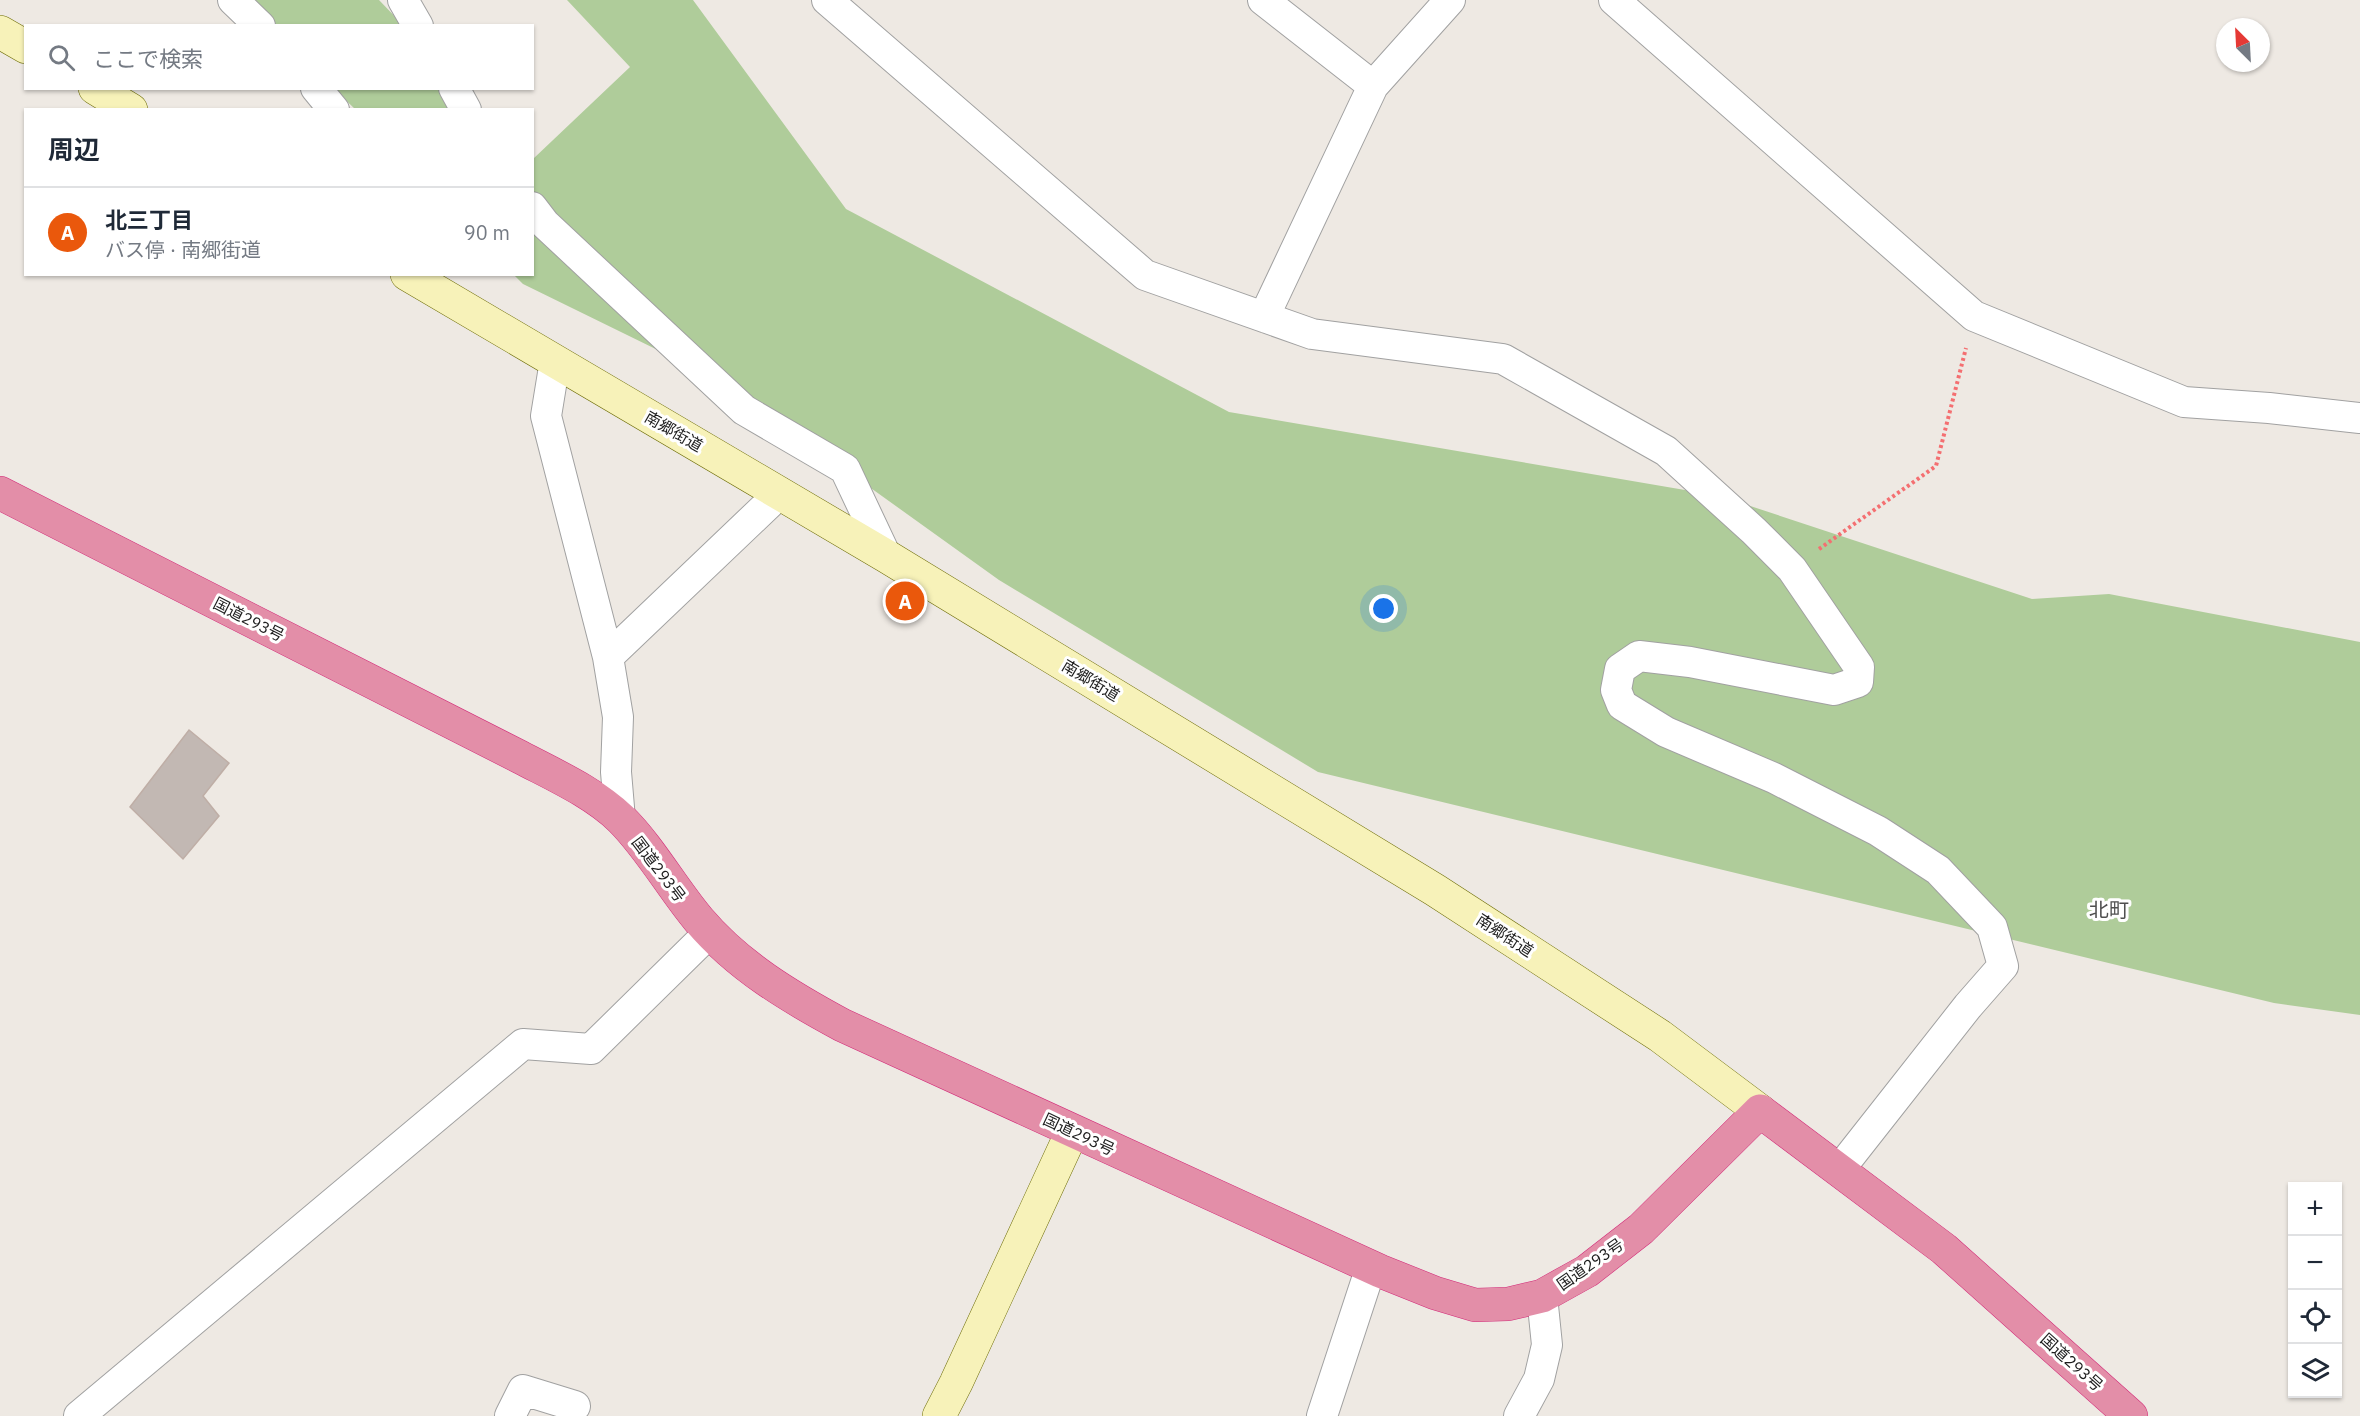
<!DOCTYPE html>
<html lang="ja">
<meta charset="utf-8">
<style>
:root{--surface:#fff;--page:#f6f6f7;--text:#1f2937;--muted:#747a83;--line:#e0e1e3;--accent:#ea580c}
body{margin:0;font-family:"IBM Plex Sans","Noto Sans JP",sans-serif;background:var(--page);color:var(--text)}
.controls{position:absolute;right:18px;bottom:18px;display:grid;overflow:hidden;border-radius:0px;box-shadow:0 2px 4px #0004}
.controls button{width:54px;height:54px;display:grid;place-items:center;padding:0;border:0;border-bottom:2px solid var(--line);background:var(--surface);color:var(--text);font:30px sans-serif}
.compass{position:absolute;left:2216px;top:18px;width:54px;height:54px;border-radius:50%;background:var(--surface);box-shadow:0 2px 4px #0004;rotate:336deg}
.you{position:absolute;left:1384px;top:609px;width:21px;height:21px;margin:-15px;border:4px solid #fff;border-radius:50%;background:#1a73e8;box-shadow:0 0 0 9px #1a73e833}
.badge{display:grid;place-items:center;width:39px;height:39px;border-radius:50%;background:var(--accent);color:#fff;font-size:20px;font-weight:700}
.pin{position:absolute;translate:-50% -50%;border:3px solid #fff;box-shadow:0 2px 6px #0006}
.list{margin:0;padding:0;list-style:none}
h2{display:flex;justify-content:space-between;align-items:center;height:78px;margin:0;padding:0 24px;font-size:26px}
h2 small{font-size:20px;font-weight:400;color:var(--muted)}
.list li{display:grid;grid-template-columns:39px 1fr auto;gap:18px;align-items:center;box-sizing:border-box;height:90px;padding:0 24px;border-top:2px solid var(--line)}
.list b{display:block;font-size:22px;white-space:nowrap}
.list p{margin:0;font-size:20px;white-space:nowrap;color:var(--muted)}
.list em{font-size:20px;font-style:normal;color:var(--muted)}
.icon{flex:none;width:33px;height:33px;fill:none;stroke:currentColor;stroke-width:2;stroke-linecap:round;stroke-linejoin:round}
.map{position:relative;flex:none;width:2360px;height:1416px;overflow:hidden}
.search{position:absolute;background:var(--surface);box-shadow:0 2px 4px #0004;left:24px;top:24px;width:510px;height:66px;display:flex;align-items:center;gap:15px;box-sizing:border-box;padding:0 21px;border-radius:0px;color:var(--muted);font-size:22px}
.panel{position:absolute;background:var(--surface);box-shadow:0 2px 4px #0004;left:24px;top:108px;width:510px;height:168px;border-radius:0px}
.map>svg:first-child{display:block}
.forest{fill:#afcc9a}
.building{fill:#c2b8b3;stroke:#bfaea6;stroke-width:1.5}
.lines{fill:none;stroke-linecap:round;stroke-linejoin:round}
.street-casing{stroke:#a1a1a1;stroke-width:32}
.secondary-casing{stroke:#6f6e09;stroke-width:34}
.highway-casing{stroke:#d22b79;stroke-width:34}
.path{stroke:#f46f71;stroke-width:4;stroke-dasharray:3 3;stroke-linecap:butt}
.street{stroke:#fff;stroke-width:30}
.secondary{stroke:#f7f2b9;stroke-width:33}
.highway{stroke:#e38ea8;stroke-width:33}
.labels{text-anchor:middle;stroke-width:6;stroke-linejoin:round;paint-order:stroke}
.street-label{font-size:16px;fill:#1d1d1d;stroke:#fff}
.quarter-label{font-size:20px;fill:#505050;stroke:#fff}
</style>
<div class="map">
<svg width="2360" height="1416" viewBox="0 0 2360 1416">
<rect width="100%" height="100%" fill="#eee9e3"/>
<path class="forest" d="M 249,0 L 379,0 L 403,25 L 274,25 Z
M 567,0 L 693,0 L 846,209 L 1229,412 L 1720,496 L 2032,599 L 2109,594 L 2360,642 L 2360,1015 L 2274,1003 L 1318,772 L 999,580 L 723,382 L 523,284 L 514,275 L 532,274 L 533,159 L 630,67 Z
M 334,89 L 462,89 L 482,109 L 355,109 Z"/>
<path class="building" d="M 189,730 L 229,763 L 203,796 L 219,816 L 183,859 L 130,807 Z"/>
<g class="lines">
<g class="street-casing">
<path id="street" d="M 233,0 L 260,26
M 403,0 L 418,26
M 827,0 L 1145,275 L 1312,334 L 1503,359 L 1666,451 L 1754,531 L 1792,569 L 1859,667 L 1858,682 L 1834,690 L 1690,662 L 1639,656 L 1620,669 L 1616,690 L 1622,705 L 1666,732 L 1774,778 L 1878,831 L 1938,870 L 1992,927 L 2003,966 L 1968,1006 L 1839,1170
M 1263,0 L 1373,86
M 1614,0 L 1974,316 L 2184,402 L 2269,408 L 2360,418
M 316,88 L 334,110
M 454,88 L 466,110
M 532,207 L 545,224 L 744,410 L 845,469 L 886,556
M 1264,317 L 1373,86 L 1450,0
M 555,361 L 546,416 L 608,657 L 618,717 L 616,772 L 620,819
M 608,657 L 780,493
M 79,1416 L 523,1044 L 591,1049 L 710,932
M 510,1416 L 523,1390 L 575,1406
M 1322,1416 L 1371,1267
M 1519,1416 L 1539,1379 L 1547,1345 L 1542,1296"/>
</g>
<g class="secondary-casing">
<path id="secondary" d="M 0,32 L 26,47
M 95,88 L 131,110
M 407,274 L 886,556 L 1435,890 L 1660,1036 L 1760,1111
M 939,1416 L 956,1383 L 1072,1132"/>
</g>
<g class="highway-casing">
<path id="highway" d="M 0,493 L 520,757 C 554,775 593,792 621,819 C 651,849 672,888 699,920 C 738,966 790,997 842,1025 L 1380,1271 L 1435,1293 L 1475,1305 L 1508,1304 L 1542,1296 L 1587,1271 L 1641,1229 L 1760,1111 L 1944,1249 L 2131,1416"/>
</g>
<path class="path" d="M 1819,549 L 1936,466 L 1966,348"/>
<use href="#street" class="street"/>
<use href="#secondary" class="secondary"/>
<use href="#highway" class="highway"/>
</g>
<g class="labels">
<g class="street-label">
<text transform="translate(674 431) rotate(30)" y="6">南郷街道</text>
<text transform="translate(249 619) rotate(27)" y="6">国道293号</text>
<text transform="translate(1091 680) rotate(31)" y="6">南郷街道</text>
<text transform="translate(659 869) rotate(53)" y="6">国道293号</text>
<text transform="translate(1505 935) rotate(33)" y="6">南郷街道</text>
<text transform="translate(1079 1134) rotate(25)" y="6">国道293号</text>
<text transform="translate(1590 1264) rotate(-35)" y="6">国道293号</text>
<text transform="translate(2072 1362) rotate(42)" y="6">国道293号</text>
</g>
<g class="quarter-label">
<text x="2109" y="917">北町</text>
</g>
</g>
</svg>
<div class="controls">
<button>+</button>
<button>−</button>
<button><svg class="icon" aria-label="locate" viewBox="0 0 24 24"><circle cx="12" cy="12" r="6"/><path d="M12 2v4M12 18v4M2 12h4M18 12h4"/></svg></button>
<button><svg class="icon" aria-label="layers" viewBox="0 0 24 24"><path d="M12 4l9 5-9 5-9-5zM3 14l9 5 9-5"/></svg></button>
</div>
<svg class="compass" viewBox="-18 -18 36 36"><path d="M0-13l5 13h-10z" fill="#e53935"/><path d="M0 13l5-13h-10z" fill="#747a83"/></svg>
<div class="you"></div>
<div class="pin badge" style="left:905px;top:601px">A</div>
<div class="search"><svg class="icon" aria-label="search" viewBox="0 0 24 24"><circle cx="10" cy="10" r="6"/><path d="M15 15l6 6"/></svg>ここで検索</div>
<section class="panel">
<h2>周辺<small></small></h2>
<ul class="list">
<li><span class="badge">A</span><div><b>北三丁目</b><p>バス停 · 南郷街道</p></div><em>90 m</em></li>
</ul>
</section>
</div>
